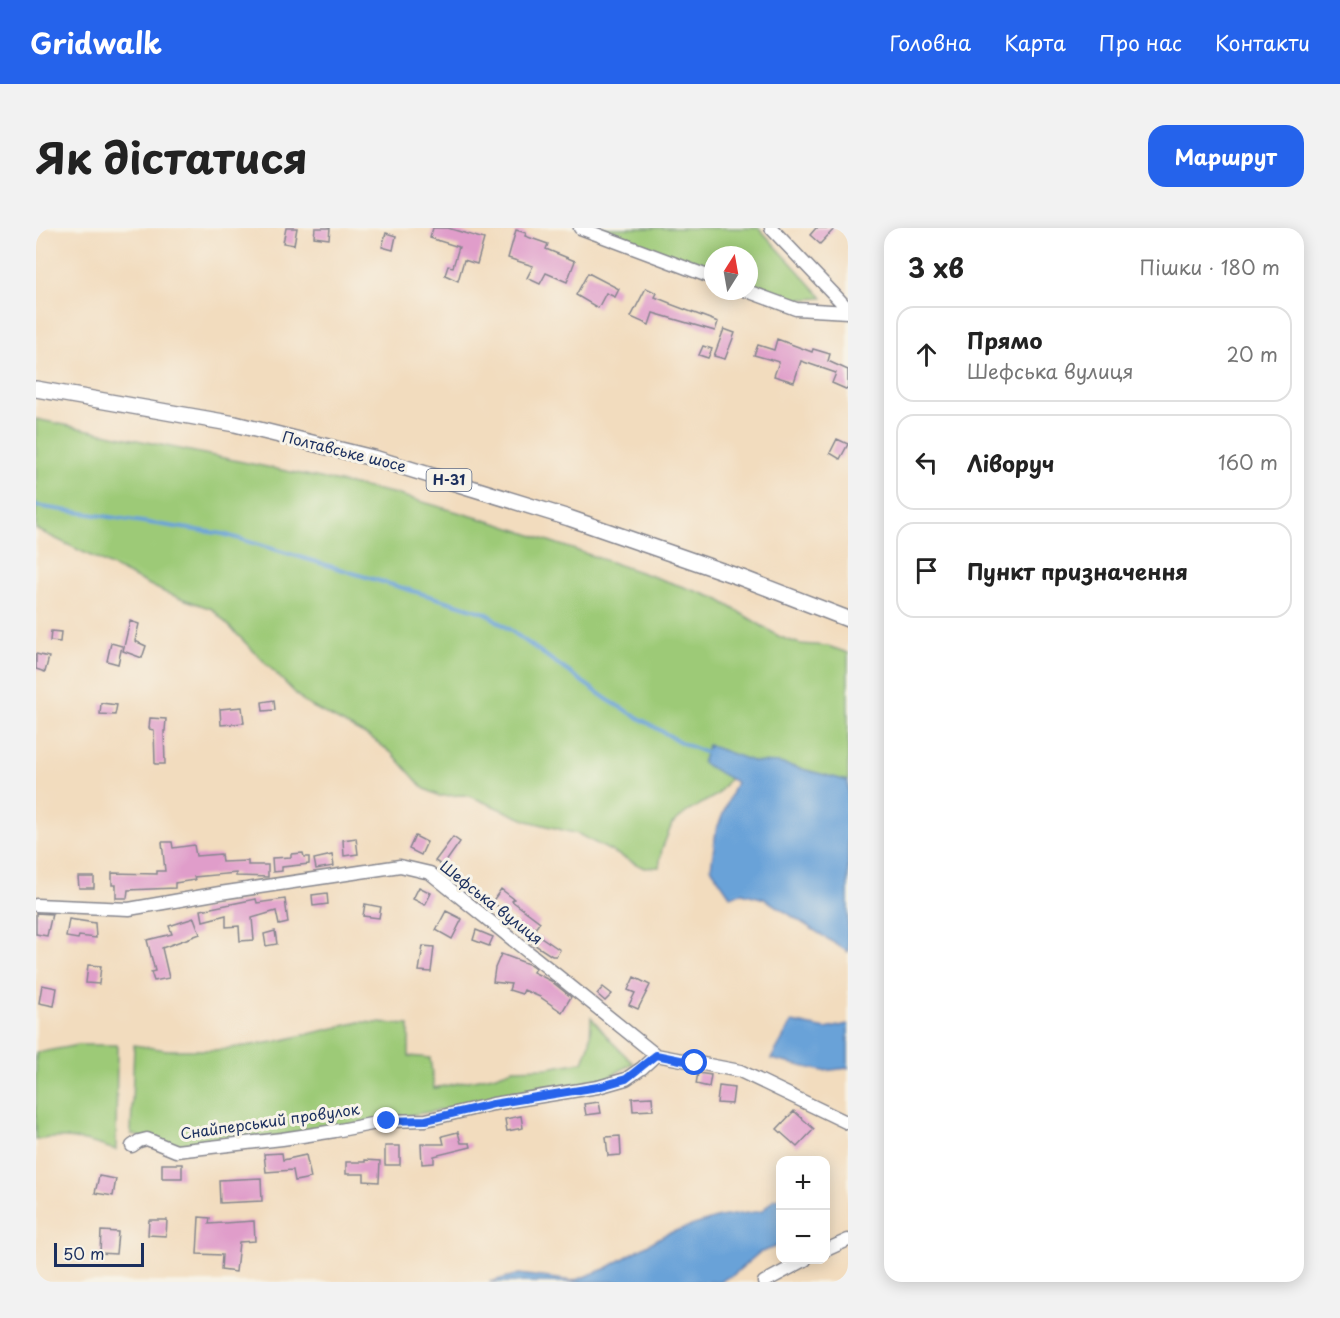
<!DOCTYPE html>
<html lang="uk">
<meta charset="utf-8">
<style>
:root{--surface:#fff;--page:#f2f2f2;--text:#222;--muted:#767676;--line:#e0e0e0;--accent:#2563eb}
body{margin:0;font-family:"Playpen Sans",sans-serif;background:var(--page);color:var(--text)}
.controls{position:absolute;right:18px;bottom:18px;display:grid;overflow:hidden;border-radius:12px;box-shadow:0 3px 15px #0003}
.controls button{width:54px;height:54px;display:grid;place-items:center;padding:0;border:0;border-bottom:2px solid var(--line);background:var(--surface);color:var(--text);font:30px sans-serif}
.compass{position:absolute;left:668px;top:18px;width:54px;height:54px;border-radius:50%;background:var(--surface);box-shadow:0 3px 15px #0003;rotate:11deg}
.scale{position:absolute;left:18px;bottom:15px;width:90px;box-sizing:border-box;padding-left:6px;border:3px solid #1b2f5e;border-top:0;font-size:16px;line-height:21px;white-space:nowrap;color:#1b2f5e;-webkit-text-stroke:4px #f7f3e8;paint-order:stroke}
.stop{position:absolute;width:18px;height:18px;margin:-14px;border:4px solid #2563eb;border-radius:50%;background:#fff}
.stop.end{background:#2563eb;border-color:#fff;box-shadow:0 2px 6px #0008}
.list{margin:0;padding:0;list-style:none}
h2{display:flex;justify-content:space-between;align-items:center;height:78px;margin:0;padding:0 24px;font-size:26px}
h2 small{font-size:20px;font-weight:400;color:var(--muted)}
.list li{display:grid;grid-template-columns:39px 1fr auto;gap:18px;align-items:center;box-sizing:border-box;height:96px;margin:0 12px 12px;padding:0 12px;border:2px solid var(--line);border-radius:18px}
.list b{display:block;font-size:22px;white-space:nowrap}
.list p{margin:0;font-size:20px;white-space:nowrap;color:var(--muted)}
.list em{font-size:20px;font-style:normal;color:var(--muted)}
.icon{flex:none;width:33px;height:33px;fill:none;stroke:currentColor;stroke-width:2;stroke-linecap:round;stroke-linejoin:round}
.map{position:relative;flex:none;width:812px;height:1054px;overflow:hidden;border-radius:18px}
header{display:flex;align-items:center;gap:36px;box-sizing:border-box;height:84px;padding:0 30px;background:var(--accent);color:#fff}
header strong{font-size:28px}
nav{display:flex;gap:33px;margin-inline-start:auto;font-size:21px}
.intro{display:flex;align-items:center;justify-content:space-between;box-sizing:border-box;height:144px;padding:0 36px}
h1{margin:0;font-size:42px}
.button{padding:15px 27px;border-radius:18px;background:var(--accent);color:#fff;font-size:21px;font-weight:700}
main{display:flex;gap:36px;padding:0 36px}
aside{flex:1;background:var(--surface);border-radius:18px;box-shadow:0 3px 15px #0003}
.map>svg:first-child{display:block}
.green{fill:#9dca77;stroke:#5c7c6a;stroke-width:1.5}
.water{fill:#69a2d8;stroke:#42689b;stroke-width:1.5}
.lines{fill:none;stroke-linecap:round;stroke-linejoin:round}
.stream{stroke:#69a2d8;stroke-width:4}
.building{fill:#e09dca}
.minor-casing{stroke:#86868e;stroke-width:15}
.major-casing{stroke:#86868e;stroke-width:18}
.minor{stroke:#fff;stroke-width:12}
.major{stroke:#fff;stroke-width:15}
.route{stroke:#2563eb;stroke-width:8}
.labels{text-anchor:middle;stroke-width:6;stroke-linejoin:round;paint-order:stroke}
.shield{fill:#f7f3e8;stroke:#5d6a87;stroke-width:1.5}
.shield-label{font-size:14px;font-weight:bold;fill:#1b2f5e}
.street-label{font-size:15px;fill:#1b2f5e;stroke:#f7f3e8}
</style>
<header>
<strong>Gridwalk</strong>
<nav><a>Головна</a><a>Карта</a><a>Про нас</a><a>Контакти</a></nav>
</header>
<div class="intro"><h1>Як дістатися</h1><a class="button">Маршрут</a></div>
<main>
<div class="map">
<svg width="812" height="1054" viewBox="0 0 812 1054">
<rect width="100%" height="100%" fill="#f7f3e8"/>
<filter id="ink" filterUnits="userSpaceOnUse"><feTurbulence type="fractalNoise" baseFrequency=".0167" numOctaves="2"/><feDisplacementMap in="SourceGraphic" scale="12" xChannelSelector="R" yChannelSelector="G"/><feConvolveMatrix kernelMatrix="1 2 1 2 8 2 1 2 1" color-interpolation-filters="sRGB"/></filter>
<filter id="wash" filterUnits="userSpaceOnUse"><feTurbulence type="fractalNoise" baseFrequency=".008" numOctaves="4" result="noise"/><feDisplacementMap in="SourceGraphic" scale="24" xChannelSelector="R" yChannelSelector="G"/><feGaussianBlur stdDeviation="1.35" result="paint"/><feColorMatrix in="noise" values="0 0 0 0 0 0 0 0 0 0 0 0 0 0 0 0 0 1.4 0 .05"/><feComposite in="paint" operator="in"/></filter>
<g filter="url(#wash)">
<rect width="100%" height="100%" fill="#f2dcbe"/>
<path class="green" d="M 559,0 L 723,0 L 787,70 L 749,72 L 713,59 L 713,27 L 677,27 L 677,45 Z
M 0,191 L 356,265 L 463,296 L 680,370 L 744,409 L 764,416 L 792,418 L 812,425 L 812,553 L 755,538 L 714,534 L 699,544 L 681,567 L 651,584 L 636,596 L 626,621 L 623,639 L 608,640 L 542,606 L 492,593 L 436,569 L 428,567 L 403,568 L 387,560 L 358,527 L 337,511 L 269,475 L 176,381 L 130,365 L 0,301 Z
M 555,789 L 575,813 L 597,835 L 570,851 L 510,865 L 246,908 L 137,921 L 95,906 L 98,817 L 131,822 L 180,822 L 238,814 L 324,794 L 373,797 L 373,828 L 394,830 L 398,860 L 457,848 L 477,841 L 511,840 L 547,834 L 554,815 Z
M 42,817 L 81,817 L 80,922 C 50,913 32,906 0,912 L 0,825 Z"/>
<path class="water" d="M 672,517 L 719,534 L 743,535 L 812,553 L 812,724 L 729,671 L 706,665 L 694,668 L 675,640 L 680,603 L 700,554 L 666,535 Z
M 756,794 L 790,801 L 812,796 L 812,840 L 787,843 L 735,831 Z
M 744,970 L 744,1017 L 723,1025 L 697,1047 L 682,1054 L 453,1054 L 483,1046 L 537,1053 L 571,1040 L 630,1006 L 683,989 L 726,983 L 738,971 Z"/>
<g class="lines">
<path class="stream" d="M 0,278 L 187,306 L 450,385 L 572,472 L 646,515 L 673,526"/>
</g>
<g id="blocks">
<path class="building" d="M 250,0 L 261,0 L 258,17 L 247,15 Z
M 279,0 L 294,0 L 293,11 L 278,9 Z
M 397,0 L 412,0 L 448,11 L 441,36 L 428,32 L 422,53 L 409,47 L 412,38 L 417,39 L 423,19 L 394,10 Z
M 780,0 L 799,0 L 784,16 L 774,7 Z
M 480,2 L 490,5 L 489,8 L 512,16 L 510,21 L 539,33 L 531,54 L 510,45 L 504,56 L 491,50 L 497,38 L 472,30 Z
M 350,5 L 360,8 L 357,22 L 346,19 Z
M 552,45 L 583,61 L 579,69 L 570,65 L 562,80 L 540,67 Z
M 610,60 L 621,65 L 619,69 L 634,75 L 634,76 L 682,94 L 679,103 L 617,85 L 613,97 L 595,89 Z
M 688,101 L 699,105 L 689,131 L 678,128 Z
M 741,111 L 776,124 L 777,121 L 794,126 L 792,133 L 812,142 L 812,162 L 796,155 L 800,145 L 765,133 L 758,154 L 738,148 L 743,134 L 718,127 L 722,117 L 738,122 Z
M 667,118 L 676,121 L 672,130 L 663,127 Z
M 801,211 L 812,216 L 804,231 L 794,225 Z
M 94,393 L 103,396 L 99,413 L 110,418 L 106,430 L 87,423 Z
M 15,403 L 25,404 L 24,414 L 14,413 Z
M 75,415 L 86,418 L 82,436 L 71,433 Z
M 0,426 L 13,429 L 9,444 L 0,441 Z
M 238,472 L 239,482 L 227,483 L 226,474 Z
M 65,475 L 81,477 L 79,487 L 64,486 Z
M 206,479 L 208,495 L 185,497 L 184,481 Z
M 114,490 L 130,491 L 129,503 L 128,503 L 129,536 L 119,536 L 118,502 L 113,501 Z
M 379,608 L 391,614 L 385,627 L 373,621 Z
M 417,609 L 424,614 L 407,638 L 399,633 Z
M 320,610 L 322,626 L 308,628 L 307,612 Z
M 126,614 L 136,614 L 137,620 L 158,617 L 160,628 L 185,626 L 186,634 L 212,633 L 212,637 L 232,637 L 232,649 L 200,648 L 200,645 L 158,649 L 159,652 L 139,655 L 139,660 L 92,662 L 91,670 L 80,670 L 80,657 L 76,657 L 76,645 L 121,646 L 121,643 L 129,643 Z
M 267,625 L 268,629 L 273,629 L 273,636 L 246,639 L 246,643 L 237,644 L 236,630 L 255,629 L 255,626 Z
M 296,627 L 298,638 L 280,641 L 278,631 Z
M 42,649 L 58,649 L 58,660 L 43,660 Z
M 383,659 L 395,665 L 389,677 L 377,671 Z
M 465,661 L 478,671 L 476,673 L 504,694 L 494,708 L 479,697 L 482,693 L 456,674 Z
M 291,665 L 292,676 L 277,678 L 276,667 Z
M 220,671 L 221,675 L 249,671 L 252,695 L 243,697 L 240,683 L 216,690 L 218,712 L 204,713 L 203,698 L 190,699 L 190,687 L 167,693 L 165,682 Z
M 329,676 L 345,679 L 343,690 L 327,688 Z
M 410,683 L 426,691 L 416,711 L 400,702 Z
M 0,685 L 16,686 L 11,708 L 0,706 Z
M 158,690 L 164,706 L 126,720 L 133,750 L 118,753 L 115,744 L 119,743 L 111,712 L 136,706 L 133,698 Z
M 33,691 L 59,695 L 60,710 L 43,708 L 42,711 L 30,709 Z
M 440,702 L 457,709 L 453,718 L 437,712 Z
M 239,703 L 241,716 L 230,718 L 228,706 Z
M 502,707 L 524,722 L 520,728 L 516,728 L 496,715 Z
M 387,718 L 398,719 L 395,744 L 383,743 Z
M 465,726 L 495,737 L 499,740 L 497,744 L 515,753 L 535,769 L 526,784 L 504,769 L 488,762 L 486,766 L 473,762 L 475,756 L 457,754 L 459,740 Z
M 52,737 L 65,738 L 63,756 L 50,755 Z
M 598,749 L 614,757 L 602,781 L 593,777 L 599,765 L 592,762 Z
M 6,757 L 21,760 L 18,778 L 3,775 Z
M 567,759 L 576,766 L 569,773 L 561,766 Z
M 662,845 L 675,847 L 673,859 L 660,856 Z
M 683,858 L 698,860 L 696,876 L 681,875 Z
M 616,869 L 617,882 L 597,883 L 596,870 Z
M 563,874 L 565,885 L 550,887 L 548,876 Z
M 758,883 L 778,901 L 761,919 L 741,901 Z
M 485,888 L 487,900 L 471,903 L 469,891 Z
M 422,904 L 425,915 L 434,915 L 435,919 L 398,928 L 398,935 L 386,936 L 385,916 L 408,916 L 406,908 Z
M 584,908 L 585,927 L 572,928 L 570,909 Z
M 349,918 L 364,918 L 364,937 L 349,937 Z
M 246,925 L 247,932 L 270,927 L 275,950 L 259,953 L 257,942 L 230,944 L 228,926 Z
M 329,932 L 344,933 L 343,954 L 328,953 L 328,946 L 310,946 L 310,934 L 329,934 Z
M 126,936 L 146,936 L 146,950 L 126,950 Z
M 63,948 L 80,951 L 77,968 L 59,965 Z
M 225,950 L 226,973 L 184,975 L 183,952 Z
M 163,989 L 174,990 L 173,996 L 218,993 L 219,1013 L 203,1014 L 200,1044 L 185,1042 L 186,1027 L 161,1026 Z
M 113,992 L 131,992 L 130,1008 L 112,1007 Z
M 65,1003 L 82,1004 L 80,1026 L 64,1025 Z"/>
</g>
</g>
<g filter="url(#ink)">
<use href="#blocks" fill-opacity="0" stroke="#86868e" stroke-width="1.5"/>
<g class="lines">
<g class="minor-casing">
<path id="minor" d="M 544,0 L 677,50
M 735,0 L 812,81
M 711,63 L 760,81 L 812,84
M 0,677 L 93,681 L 184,665 L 364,638 L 394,645 L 620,827 L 704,843 L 812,895
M 96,918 L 103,913 L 111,911 L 140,923 L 246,911 L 299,903 L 351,893 L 390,892 L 457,876 L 562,859 L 590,851 L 606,840 L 620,827
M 790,1022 L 812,1012
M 728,1054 L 769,1032"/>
</g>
<g class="major-casing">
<path id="major" d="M 0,161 L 199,196 L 341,231 L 533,290 L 706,350 L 812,391"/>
</g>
<use href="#minor" class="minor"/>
<use href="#major" class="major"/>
</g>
</g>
<g class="lines" filter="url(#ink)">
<path class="route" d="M 351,893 L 390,892 L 457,876 L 562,859 L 590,851 L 620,827 L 659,835"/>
</g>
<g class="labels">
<rect class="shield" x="390.5" y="241" width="45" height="22" rx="4.5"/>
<g class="shield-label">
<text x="413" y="257">Н-31</text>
</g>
<g class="street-label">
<text transform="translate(308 224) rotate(14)" y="5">Полтавське шосе</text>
<text transform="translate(455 675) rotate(38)" y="5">Шефська вулиця</text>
<text transform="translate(234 894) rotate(-8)" y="5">Снайперський провулок</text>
</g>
</g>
</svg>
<div class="controls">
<button>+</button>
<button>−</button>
</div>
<svg class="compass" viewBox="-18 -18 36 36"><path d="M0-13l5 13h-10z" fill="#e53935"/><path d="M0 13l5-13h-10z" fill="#767676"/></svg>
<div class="scale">50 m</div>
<div class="stop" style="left:659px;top:835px"></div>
<div class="stop end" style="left:351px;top:893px"></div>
</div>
<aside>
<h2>3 хв<small>Пішки · 180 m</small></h2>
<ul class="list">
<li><svg class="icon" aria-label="ahead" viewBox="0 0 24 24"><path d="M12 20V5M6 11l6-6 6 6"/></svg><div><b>Прямо</b><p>Шефська вулиця</p></div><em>20 m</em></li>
<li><svg class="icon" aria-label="left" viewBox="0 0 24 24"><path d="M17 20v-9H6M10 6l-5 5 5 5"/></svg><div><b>Ліворуч</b></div><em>160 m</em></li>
<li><svg class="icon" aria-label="arrive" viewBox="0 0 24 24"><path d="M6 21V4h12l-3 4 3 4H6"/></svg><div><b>Пункт призначення</b></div></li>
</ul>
</aside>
</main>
